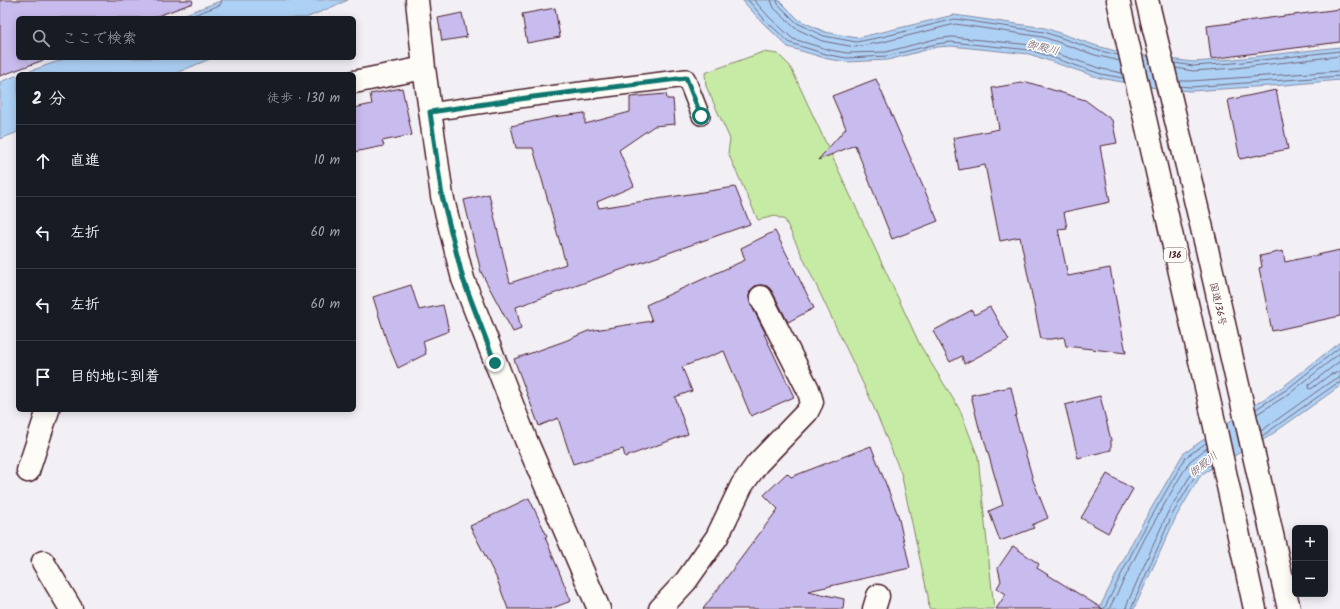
<!DOCTYPE html>
<html lang="ja">
<meta charset="utf-8">
<style>
:root{--surface:#171b24;--page:#20242c;--text:#f1f3f6;--muted:#9ea1a6;--line:#363941}
body{margin:0;font-family:Kalam,"Klee One",sans-serif;background:var(--page);color:var(--text)}
.controls{position:absolute;right:12px;bottom:12px;display:grid;overflow:hidden;border-radius:6px;box-shadow:0 2px 10px #0003}
.controls button{width:36px;height:36px;display:grid;place-items:center;padding:0;border:0;border-bottom:1px solid var(--line);background:var(--surface);color:var(--text);font:20px sans-serif}
.stop{position:absolute;width:12px;height:12px;margin:-9px;border:3px solid #0f766e;border-radius:50%;background:#fff}
.stop.end{background:#0f766e;border-color:#fff;box-shadow:0 1px 4px #0008}
.list{margin:0;padding:0;list-style:none}
h2{display:flex;justify-content:space-between;align-items:center;height:52px;margin:0;padding:0 16px;font-size:17px}
h2 small{font-size:13px;font-weight:400;color:var(--muted)}
.list li{display:grid;grid-template-columns:26px 1fr auto;gap:12px;align-items:center;box-sizing:border-box;height:72px;padding:0 16px;border-top:1px solid var(--line)}
.list b{display:block;font-size:15px;white-space:nowrap}
.list em{font-size:13px;font-style:normal;color:var(--muted)}
.icon{flex:none;width:22px;height:22px;fill:none;stroke:currentColor;stroke-width:2;stroke-linecap:round;stroke-linejoin:round}
.map{position:relative;flex:none;width:1340px;height:609px;overflow:hidden}
.search{position:absolute;background:var(--surface);box-shadow:0 2px 10px #0003;left:16px;top:16px;width:340px;height:44px;display:flex;align-items:center;gap:10px;box-sizing:border-box;padding:0 14px;border-radius:6px;color:var(--muted);font-size:15px}
.panel{position:absolute;background:var(--surface);box-shadow:0 2px 10px #0003;left:16px;top:72px;width:340px;height:340px;border-radius:6px}
.map>svg:first-child{display:block}
.green{fill:#c6eba5;stroke:#888568}
.water{fill:#add1f5;stroke:#858aa4}
.lines{fill:none;stroke-linecap:round;stroke-linejoin:round}
.shore{stroke:#72667c;stroke-width:1}
.building{fill:#c8bcee;stroke:#4a1f2b}
.lane-casing{stroke:#4a1f2b;stroke-width:20}
.street-casing{stroke:#4a1f2b;stroke-width:25}
.highway-casing{stroke:#4a1f2b;stroke-width:25}
.lane{stroke:#fdfcf7;stroke-width:17}
.street{stroke:#fdfcf7;stroke-width:22}
.highway{stroke:#fdfcf7;stroke-width:22}
.route{stroke:#0f766e;stroke-width:5}
.labels{text-anchor:middle;stroke-width:3;stroke-linejoin:round;paint-order:stroke}
.shield{fill:#fdfcf7;stroke:#806168;stroke-width:1}
.shield-label{font-size:9px;font-weight:bold;fill:#4a1f2b}
.street-label{font-size:10px;fill:#4a1f2b;stroke:#fdfcf7}
.water-label{font-size:11px;font-style:italic;fill:#685468;stroke:#fdfcf7}
</style>
<div class="map">
<svg width="1340" height="609" viewBox="0 0 1340 609">
<rect width="100%" height="100%" fill="#f2eff5"/>
<filter id="ink" filterUnits="userSpaceOnUse"><feTurbulence type="fractalNoise" baseFrequency=".025" numOctaves="2"/><feDisplacementMap in="SourceGraphic" scale="8" xChannelSelector="R" yChannelSelector="G"/><feConvolveMatrix kernelMatrix="1 2 1 2 8 2 1 2 1" color-interpolation-filters="sRGB"/></filter>
<g filter="url(#ink)">
<path class="green" d="M 763,52 L 778,54 L 790,66 L 920,345 L 960,410 L 978,457 L 994,609 L 929,609 L 928,596 L 901,473 L 869,396 L 785,220 L 775,216 L 758,220 L 728,153 L 730,139 L 706,86 L 705,73 Z"/>
<path class="water" d="M 223,0 L 348,0 L 306,18 L 175,18 Z
M 742,0 L 779,0 L 799,20 L 825,32 L 857,38 L 954,15 L 1045,28 L 1097,46 L 1123,53 L 1193,62 L 1234,59 L 1340,47 L 1340,80 L 1285,85 L 1190,91 L 1156,88 L 1100,78 L 1029,54 L 951,46 L 937,47 L 888,60 L 846,62 L 828,59 L 788,47 L 763,23 Z
M 67,58 L 212,58 L 174,74 L 22,74 Z
M 18,75 L 18,132 L 0,139 L 0,82 Z
M 1340,342 L 1340,386 L 1268,437 L 1205,472 L 1199,478 L 1176,517 L 1134,609 L 1099,609 L 1137,533 L 1183,454 L 1239,415 L 1284,386 Z"/>
<g class="lines">
<path class="shore" d="M 748,0 L 765,20 L 790,43 L 829,55 L 847,58 L 887,56 L 936,44 L 951,42 L 1030,50 L 1101,74 L 1123,78
M 754,0 L 769,17 L 793,39 L 830,50 L 847,53 L 886,52 L 935,39 L 952,37 L 1031,45 L 1102,69 L 1122,73
M 771,0 L 774,8 L 795,28 L 822,41 L 855,47 L 883,42 L 955,24 L 1043,37 L 1095,55 L 1120,61
M 777,0 L 778,4 L 797,23 L 824,36 L 856,42 L 882,37 L 955,19 L 1044,32 L 1096,50 L 1118,55
M 186,18 L 220,5 L 222,0
M 1175,63 L 1193,66 L 1234,63 L 1340,51
M 1176,68 L 1193,71 L 1235,68 L 1340,56
M 1179,81 L 1190,81 L 1340,71
M 1180,86 L 1190,87 L 1340,76
M 1340,361 L 1309,385 L 1308,388 L 1311,389 L 1331,374 L 1340,372
M 1256,409 L 1286,390 L 1340,347
M 1257,414 L 1289,394 L 1340,353
M 1261,431 L 1333,380 L 1340,378
M 1262,436 L 1336,384 L 1340,383
M 1104,609 L 1141,535 L 1176,474 L 1186,457 L 1206,443
M 1109,609 L 1145,538 L 1180,477 L 1190,461 L 1207,448
M 1126,609 L 1127,604 L 1168,512 L 1192,473 L 1200,464 L 1210,459
M 1131,609 L 1172,515 L 1195,476 L 1203,469 L 1211,464"/>
</g>
<path class="building" d="M 0,0 L 192,0 L 193,3 L 152,18 L 18,18 L 18,58 L 49,58 L 0,76 Z
M 555,8 L 560,37 L 527,43 L 522,14 Z
M 1340,9 L 1340,42 L 1211,59 L 1207,26 Z
M 462,13 L 467,37 L 442,41 L 438,18 Z
M 876,79 L 938,221 L 892,239 L 855,145 L 818,160 L 846,128 L 832,96 Z
M 1027,82 L 1085,100 L 1112,120 L 1117,143 L 1100,146 L 1110,202 L 1064,212 L 1067,228 L 1058,229 L 1068,276 L 1110,268 L 1126,353 L 1066,346 L 1064,337 L 1052,339 L 1041,339 L 1020,237 L 1000,241 L 985,165 L 959,170 L 953,138 L 999,129 L 992,88 Z
M 402,88 L 412,135 L 382,141 L 384,146 L 354,152 L 354,108 L 372,104 L 370,94 Z
M 1276,90 L 1288,149 L 1240,159 L 1228,100 Z
M 666,94 L 667,99 L 673,99 L 675,124 L 654,126 L 619,150 L 634,186 L 597,202 L 599,208 L 735,187 L 750,224 L 516,307 L 521,329 L 513,332 L 481,272 L 464,200 L 489,194 L 510,283 L 566,264 L 533,148 L 516,148 L 511,126 L 553,117 L 585,113 L 585,124 L 630,112 L 630,97 Z
M 775,231 L 814,308 L 788,322 L 772,291 L 767,286 L 761,285 L 755,286 L 750,291 L 749,297 L 750,303 L 766,334 L 764,334 L 794,397 L 751,416 L 724,351 L 682,367 L 692,391 L 675,397 L 688,434 L 625,457 L 623,449 L 573,464 L 558,418 L 539,426 L 514,359 L 565,341 L 588,331 L 652,321 L 646,305 L 745,260 L 741,248 Z
M 1340,250 L 1340,316 L 1272,331 L 1259,268 L 1262,267 L 1260,256 L 1283,251 L 1285,262 Z
M 411,285 L 419,310 L 443,305 L 449,331 L 423,341 L 426,354 L 398,368 L 387,342 L 373,297 Z
M 990,307 L 1009,340 L 964,364 L 962,356 L 950,362 L 933,331 L 972,310 L 974,315 Z
M 1011,387 L 1017,415 L 1015,416 L 1033,480 L 1048,518 L 1032,525 L 1034,528 L 1000,541 L 989,511 L 1003,505 L 982,432 L 980,432 L 971,395 Z
M 1100,396 L 1111,440 L 1111,450 L 1078,458 L 1065,405 Z
M 871,446 L 898,515 L 910,568 L 808,591 L 844,599 L 843,609 L 703,609 L 778,509 L 764,495 L 787,473 L 791,477 Z
M 1107,474 L 1133,489 L 1108,533 L 1081,518 Z
M 529,498 L 547,536 L 545,537 L 571,601 L 550,609 L 508,609 L 496,577 L 470,526 Z
M 1013,546 L 1039,564 L 1037,568 L 1103,609 L 996,609 L 1006,594 L 997,588 L 1001,581 L 998,568 Z"/>
<g class="lines">
<g class="lane-casing">
<path id="lane" d="M 430,112 L 533,97 L 686,78 L 701,116"/>
</g>
<g class="street-casing">
<path id="street" d="M 417,0 L 424,68 L 442,196 L 463,279 L 526,440 L 599,609
M 354,82 L 424,68
M 28,471 L 48,410
M 43,562 L 71,609
M 660,609 L 686,581 L 717,537 L 742,485 L 757,464 L 807,412 L 812,402 L 808,389 L 761,297
M 874,609 L 878,596"/>
</g>
<g class="highway-casing">
<path id="highway" d="M 1118,0 L 1214,422 L 1255,609
M 1147,0 L 1207,249 L 1289,609"/>
</g>
<use href="#lane" class="lane"/>
<use href="#street" class="street"/>
<use href="#highway" class="highway"/>
</g>
</g>
<g class="lines" filter="url(#ink)">
<path class="route" d="M 495,363 L 463,279 L 442,196 L 430,112 L 533,97 L 686,78 L 701,116"/>
</g>
<g class="labels">
<rect class="shield" x="1164" y="248" width="22" height="14" rx="3"/>
<g class="shield-label">
<text x="1175" y="258">136</text>
</g>
<g class="street-label">
<text transform="translate(1219 304) rotate(77)" y="4">国道136号</text>
</g>
<g class="water-label">
<text transform="translate(1043 47) rotate(14)" y="4">御殿川</text>
<text transform="translate(1203 464) rotate(-39)" y="4">御殿川</text>
</g>
</g>
</svg>
<div class="controls">
<button>+</button>
<button>−</button>
</div>
<div class="stop" style="left:701px;top:116px"></div>
<div class="stop end" style="left:495px;top:363px"></div>
<div class="search"><svg class="icon" aria-label="search" viewBox="0 0 24 24"><circle cx="10" cy="10" r="6"/><path d="M15 15l6 6"/></svg>ここで検索</div>
<section class="panel">
<h2>2 分<small>徒歩 · 130 m</small></h2>
<ul class="list">
<li><svg class="icon" aria-label="ahead" viewBox="0 0 24 24"><path d="M12 20V5M6 11l6-6 6 6"/></svg><div><b>直進</b></div><em>10 m</em></li>
<li><svg class="icon" aria-label="left" viewBox="0 0 24 24"><path d="M17 20v-9H6M10 6l-5 5 5 5"/></svg><div><b>左折</b></div><em>60 m</em></li>
<li><svg class="icon" aria-label="left" viewBox="0 0 24 24"><path d="M17 20v-9H6M10 6l-5 5 5 5"/></svg><div><b>左折</b></div><em>60 m</em></li>
<li><svg class="icon" aria-label="arrive" viewBox="0 0 24 24"><path d="M6 21V4h12l-3 4 3 4H6"/></svg><div><b>目的地に到着</b></div></li>
</ul>
</section>
</div>
